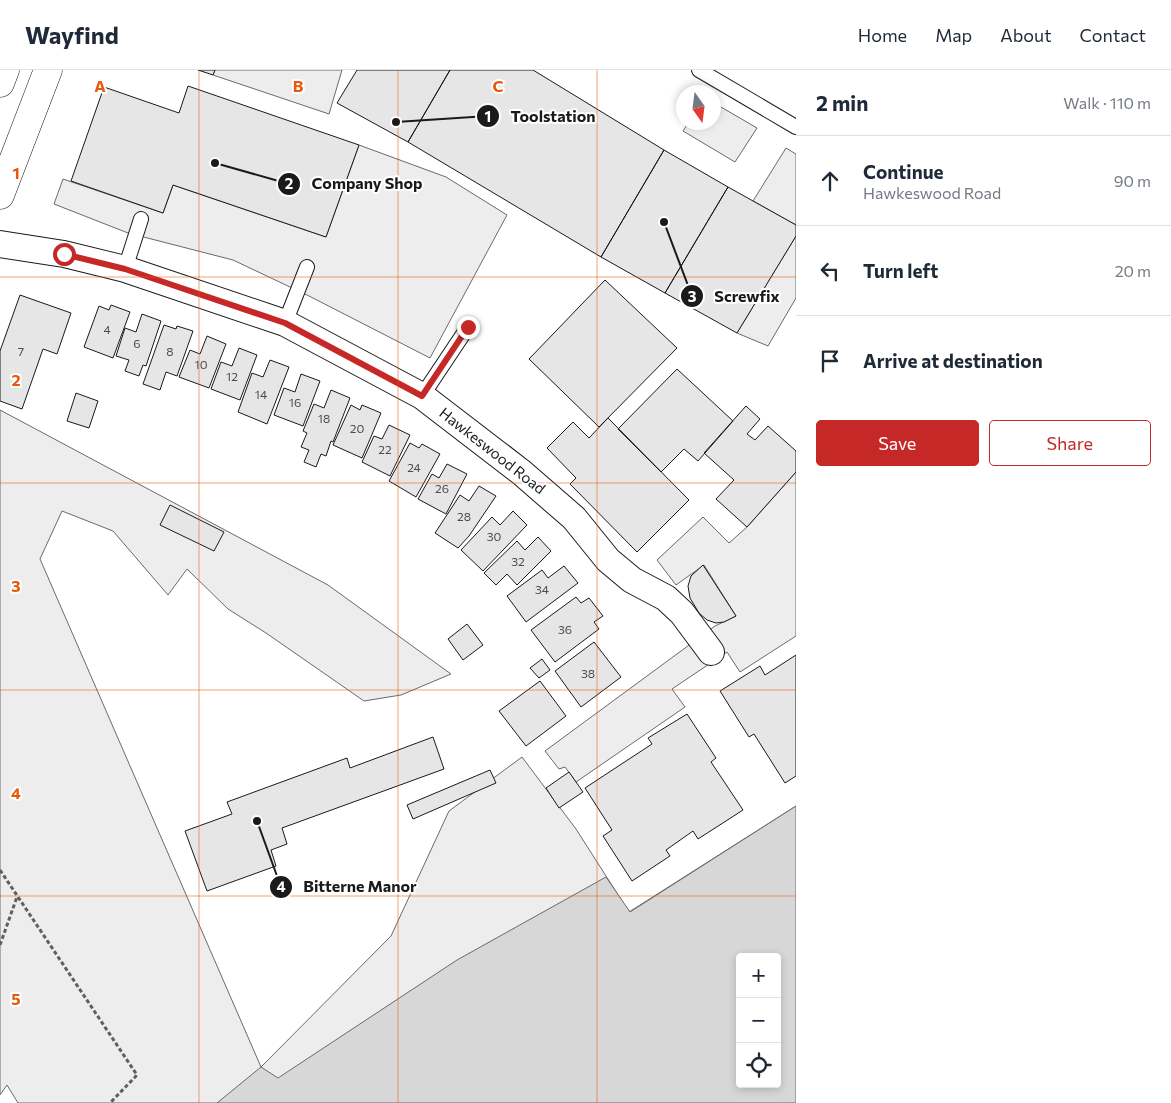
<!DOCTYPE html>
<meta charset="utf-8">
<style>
:root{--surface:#fff;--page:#f2f2f3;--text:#1f2937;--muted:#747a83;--line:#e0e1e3;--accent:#c62828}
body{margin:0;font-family:Commissioner,sans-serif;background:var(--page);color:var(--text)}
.controls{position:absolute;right:15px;bottom:15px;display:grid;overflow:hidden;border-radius:5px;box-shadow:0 2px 8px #0003}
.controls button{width:45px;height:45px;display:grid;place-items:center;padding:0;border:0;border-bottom:1px solid var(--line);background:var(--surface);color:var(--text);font:25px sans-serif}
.compass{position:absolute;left:676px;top:15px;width:45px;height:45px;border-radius:50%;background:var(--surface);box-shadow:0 2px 8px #0003;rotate:166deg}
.stop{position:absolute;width:15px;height:15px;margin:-11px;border:4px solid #c62828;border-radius:50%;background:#fff}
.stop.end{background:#c62828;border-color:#fff;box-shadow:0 1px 5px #0008}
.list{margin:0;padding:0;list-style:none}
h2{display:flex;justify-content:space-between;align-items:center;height:65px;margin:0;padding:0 20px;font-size:21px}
h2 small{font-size:16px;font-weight:400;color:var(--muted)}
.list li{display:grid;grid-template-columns:32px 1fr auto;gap:15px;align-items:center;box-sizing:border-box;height:90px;padding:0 20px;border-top:1px solid var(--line)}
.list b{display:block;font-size:19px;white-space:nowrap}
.list p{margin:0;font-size:16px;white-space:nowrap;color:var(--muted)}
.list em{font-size:16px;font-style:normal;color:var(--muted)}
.actions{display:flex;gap:10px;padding:15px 20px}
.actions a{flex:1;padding:11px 0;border:1px solid var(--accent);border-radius:5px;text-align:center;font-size:18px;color:var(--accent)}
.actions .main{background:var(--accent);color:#fff}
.icon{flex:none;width:28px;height:28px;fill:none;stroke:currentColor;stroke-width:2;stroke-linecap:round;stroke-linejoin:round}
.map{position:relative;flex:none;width:796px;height:1033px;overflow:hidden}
header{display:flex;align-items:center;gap:30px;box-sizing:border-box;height:70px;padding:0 25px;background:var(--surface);border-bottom:1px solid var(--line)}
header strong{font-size:24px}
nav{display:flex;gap:28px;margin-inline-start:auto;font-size:18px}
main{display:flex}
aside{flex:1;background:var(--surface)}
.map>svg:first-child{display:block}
.built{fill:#ededed;stroke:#6a6a6a;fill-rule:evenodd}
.water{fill:#d7d7d7;stroke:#6a6a6a;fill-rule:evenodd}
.building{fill:#e6e6e6;stroke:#1a1a1a}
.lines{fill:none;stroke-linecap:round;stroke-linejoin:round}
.lane-casing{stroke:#1a1a1a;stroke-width:16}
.street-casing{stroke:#1a1a1a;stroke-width:28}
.primary-casing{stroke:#1a1a1a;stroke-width:29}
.path{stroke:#5f5f5f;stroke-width:3;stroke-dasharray:4 2.5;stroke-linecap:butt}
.lane{stroke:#fff;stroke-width:14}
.street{stroke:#fff;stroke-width:26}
.primary{stroke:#fff;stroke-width:28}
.route{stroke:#c62828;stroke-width:6}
.grid{fill:none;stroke:#e8590c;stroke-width:1;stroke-opacity:0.55}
.labels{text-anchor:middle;stroke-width:4;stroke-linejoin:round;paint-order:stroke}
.number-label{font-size:12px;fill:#4d4d4d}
.street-label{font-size:15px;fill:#1a1a1a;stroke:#fff}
.grid-label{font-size:16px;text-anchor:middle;font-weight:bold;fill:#e8590c;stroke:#fff;stroke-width:4;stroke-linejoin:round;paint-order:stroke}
.leader{fill:none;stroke:#1a1a1a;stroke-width:2}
.callout-dot{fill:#1a1a1a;stroke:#fff;stroke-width:2}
.mark-label{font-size:15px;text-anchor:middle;font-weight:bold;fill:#fff}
.callout-label{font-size:16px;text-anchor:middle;font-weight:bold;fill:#1a1a1a;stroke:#fff;stroke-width:4;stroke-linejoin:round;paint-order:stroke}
</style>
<header>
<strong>Wayfind</strong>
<nav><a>Home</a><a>Map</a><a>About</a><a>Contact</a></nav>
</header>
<main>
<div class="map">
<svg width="796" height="1033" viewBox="0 0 796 1033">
<rect width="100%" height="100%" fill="#fff"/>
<path class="built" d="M 215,0 L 342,0 L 329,44 L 213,5 Z
M 714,33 L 757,58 L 735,92 L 683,61 L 688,53 L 714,52 Z
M 359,75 L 446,107 L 507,145 L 430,288 L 309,226 L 233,190 L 128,163 L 54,134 L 63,109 L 163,143 L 173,115 L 326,167 Z
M 786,78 L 796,84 L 796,155 L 753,131 Z
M 796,166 L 796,228 L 768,276 L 737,263 Z
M 0,340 L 328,515 L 451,604 L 401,625 L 364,631 L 266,563 L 228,539 L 187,499 L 168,525 L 113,461 L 62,441 L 40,489 L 261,997 L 391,866 L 449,741 L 522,687 L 576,759 L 629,842 L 796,736 L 796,1033 L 18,1033 L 7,1015 L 0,1025 ZM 740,887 L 777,887 L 777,1014 L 740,1014 Z
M 796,402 L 796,566 L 740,602 L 727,582 L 672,619 L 685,637 L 576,712 L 565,697 L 559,699 L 545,681 L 715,556 L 736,546 L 704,495 L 676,515 L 657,490 L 703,447 L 729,473 L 747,457 Z"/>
<path class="water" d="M 796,736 L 796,1033 L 217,1033 L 261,997 L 278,1008 L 457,890 L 606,807 L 630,842 ZM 740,887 L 777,887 L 777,1014 L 740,1014 Z"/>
<path class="building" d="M 198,0 L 215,0 L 213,5 Z
M 357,0 L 450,0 L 408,72 L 337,33 Z
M 450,0 L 533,0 L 664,80 L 601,187 L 408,72 Z
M 188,16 L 359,75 L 326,167 L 173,115 L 163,143 L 71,111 L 104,17 L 179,43 Z
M 664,80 L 728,117 L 665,223 L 601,187 Z
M 728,117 L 796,155 L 796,166 L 737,263 L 665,223 Z
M 605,210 L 677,278 L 599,357 L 529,289 Z
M 20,225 L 71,243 L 57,284 L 43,279 L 22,339 L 0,331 L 0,281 Z
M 111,235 L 130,242 L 113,288 L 84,277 L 99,236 L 109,240 Z
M 142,244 L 161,251 L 146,296 L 143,295 L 139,306 L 125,301 L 129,290 L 116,286 L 125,258 L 136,262 Z
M 164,255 L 176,259 L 177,256 L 193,261 L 177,306 L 166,302 L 160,320 L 143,314 Z
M 207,266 L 226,274 L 209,318 L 179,307 L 190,280 L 200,284 Z
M 239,278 L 257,285 L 240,330 L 211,319 L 221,292 L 232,296 Z
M 270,290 L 289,297 L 267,354 L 238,342 L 252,303 L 263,307 Z
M 677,299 L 733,351 L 698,391 L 684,379 L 661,402 L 618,359 Z
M 301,304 L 320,311 L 303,356 L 274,345 L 284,318 L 295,322 Z
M 331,320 L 350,328 L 333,372 L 331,371 L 326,386 L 321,384 L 316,397 L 304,392 L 309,380 L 301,377 L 307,363 L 303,361 L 314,334 L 324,338 Z
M 76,323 L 98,331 L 89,358 L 67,351 Z
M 351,335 L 360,340 L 362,335 L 381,343 L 362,388 L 333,375 Z
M 746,336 L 760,349 L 747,364 L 755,370 L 768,356 L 796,381 L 796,402 L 747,457 L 716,429 L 734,410 L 704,383 Z
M 608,348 L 689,430 L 637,482 L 570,414 L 576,408 L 547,378 L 573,352 L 589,368 Z
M 389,355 L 410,365 L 390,406 L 362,392 L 374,366 L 382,369 Z
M 410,373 L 419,378 L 422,374 L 440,384 L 416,427 L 389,411 Z
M 447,394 L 467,404 L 446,444 L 418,429 L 432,404 L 439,408 Z
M 479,416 L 496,426 L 469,466 L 458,478 L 435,463 L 460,425 L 469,431 Z
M 170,435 L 224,462 L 214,481 L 160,455 Z
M 513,441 L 527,455 L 483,501 L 461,480 L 492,447 L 500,455 Z
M 538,467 L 551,481 L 517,515 L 507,504 L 496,515 L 484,503 L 517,471 L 525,480 Z
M 703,495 L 736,546 L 724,552 L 716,553 L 707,550 L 699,543 L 690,528 L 688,516 L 691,506 Z
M 564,496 L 578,513 L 526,552 L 507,526 L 542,500 L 548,508 Z
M 576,527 L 581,533 L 589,528 L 603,546 L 594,552 L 599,559 L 555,592 L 531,560 Z
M 467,554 L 483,575 L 463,590 L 448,569 Z
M 594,572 L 621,607 L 581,637 L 555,601 Z
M 796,585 L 796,706 L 785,713 L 754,664 L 749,667 L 720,621 L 760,596 L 765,605 Z
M 542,589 L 550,600 L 539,608 L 530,598 Z
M 540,611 L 566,646 L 526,676 L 499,641 Z
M 687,644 L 716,688 L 711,692 L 743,740 L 698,769 L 693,761 L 666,780 L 670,786 L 632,811 L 603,766 L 612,760 L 585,718 L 652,674 L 648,668 Z
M 433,667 L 444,699 L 282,758 L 287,774 L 271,780 L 276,796 L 207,821 L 185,761 L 232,744 L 227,732 L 347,688 L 350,698 Z
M 490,700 L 496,713 L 413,749 L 407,735 Z
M 569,702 L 583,722 L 559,738 L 546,718 Z"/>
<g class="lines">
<g class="lane-casing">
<path id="lane" d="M 699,0 L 796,57
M 125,199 L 141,149
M 285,253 L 307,197
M 422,326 L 468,257"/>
</g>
<g class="street-casing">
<path id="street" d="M 0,174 L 64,184 L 125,199 L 285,253 L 422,326 L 521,402 L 574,448 L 608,490 L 632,510 L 666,528 L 682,543 L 711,582"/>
</g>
<g class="primary-casing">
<path id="primary" d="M 0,13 L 5,0
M 0,125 L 48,0"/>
</g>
<path class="path" d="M 0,800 L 137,1005 L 110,1033
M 0,875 L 17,827"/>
<use href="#lane" class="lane"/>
<use href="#street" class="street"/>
<use href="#primary" class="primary"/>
</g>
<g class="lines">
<path class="route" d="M 64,184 L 125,199 L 285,253 L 422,326 L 468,257"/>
</g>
<path class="grid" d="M 199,0 L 199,1033M 398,0 L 398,1033M 597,0 L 597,1033M 0,207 L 796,207M 0,413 L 796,413M 0,620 L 796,620M 0,826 L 796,826"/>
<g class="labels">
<g class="number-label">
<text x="107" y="264">4</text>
<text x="137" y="278">6</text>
<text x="21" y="286">7</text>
<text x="170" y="286">8</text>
<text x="201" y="299">10</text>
<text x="232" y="311">12</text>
<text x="261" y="329">14</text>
<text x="295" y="337">16</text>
<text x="324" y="353">18</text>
<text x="357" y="363">20</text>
<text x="385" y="384">22</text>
<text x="414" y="402">24</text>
<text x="442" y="423">26</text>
<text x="464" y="451">28</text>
<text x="494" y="471">30</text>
<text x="518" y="496">32</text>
<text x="542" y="524">34</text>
<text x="565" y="564">36</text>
<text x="588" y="608">38</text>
</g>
<g class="street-label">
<text transform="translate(492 381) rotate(38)" y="5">Hawkeswood Road</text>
</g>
</g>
<g class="grid-label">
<text x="100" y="22">A</text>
<text x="298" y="22">B</text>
<text x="498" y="22">C</text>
<text x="16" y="109">1</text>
<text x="16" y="316">2</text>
<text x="16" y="522">3</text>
<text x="16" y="729">4</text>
<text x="16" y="935">5</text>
</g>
<path class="leader" d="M396 52L488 46M215 93L289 114M664 152L692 226M257 751L281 817"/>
<g class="callout-dot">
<circle cx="396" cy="52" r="5"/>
<circle cx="215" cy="93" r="5"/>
<circle cx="664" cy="152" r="5"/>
<circle cx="257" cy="751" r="5"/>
<circle cx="488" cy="46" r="12"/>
<circle cx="289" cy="114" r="12"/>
<circle cx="692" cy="226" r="12"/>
<circle cx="281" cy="817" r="12"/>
</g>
<g class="mark-label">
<text x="488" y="52">1</text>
<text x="289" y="119">2</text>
<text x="692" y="232">3</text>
<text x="281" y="822">4</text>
</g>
<g class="callout-label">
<text x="553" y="52">Toolstation</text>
<text x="367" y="119">Company Shop</text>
<text x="747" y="232">Screwfix</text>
<text x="360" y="822">Bitterne Manor</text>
</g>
</svg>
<div class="controls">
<button>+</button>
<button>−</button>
<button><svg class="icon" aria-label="locate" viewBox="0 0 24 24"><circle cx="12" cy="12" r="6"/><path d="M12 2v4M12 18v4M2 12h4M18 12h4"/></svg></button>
</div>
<svg class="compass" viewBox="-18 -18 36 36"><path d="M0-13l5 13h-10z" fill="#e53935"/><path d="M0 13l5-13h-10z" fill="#747a83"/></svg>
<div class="stop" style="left:64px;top:184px"></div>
<div class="stop end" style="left:468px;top:257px"></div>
</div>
<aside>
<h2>2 min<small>Walk · 110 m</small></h2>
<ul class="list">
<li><svg class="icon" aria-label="ahead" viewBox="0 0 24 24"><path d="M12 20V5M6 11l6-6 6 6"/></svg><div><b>Continue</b><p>Hawkeswood Road</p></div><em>90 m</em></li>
<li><svg class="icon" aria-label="left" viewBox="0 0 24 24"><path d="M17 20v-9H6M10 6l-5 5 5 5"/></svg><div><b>Turn left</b></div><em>20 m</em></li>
<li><svg class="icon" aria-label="arrive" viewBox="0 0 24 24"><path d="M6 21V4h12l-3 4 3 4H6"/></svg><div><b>Arrive at destination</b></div></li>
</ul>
<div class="actions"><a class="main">Save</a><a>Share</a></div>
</aside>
</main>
